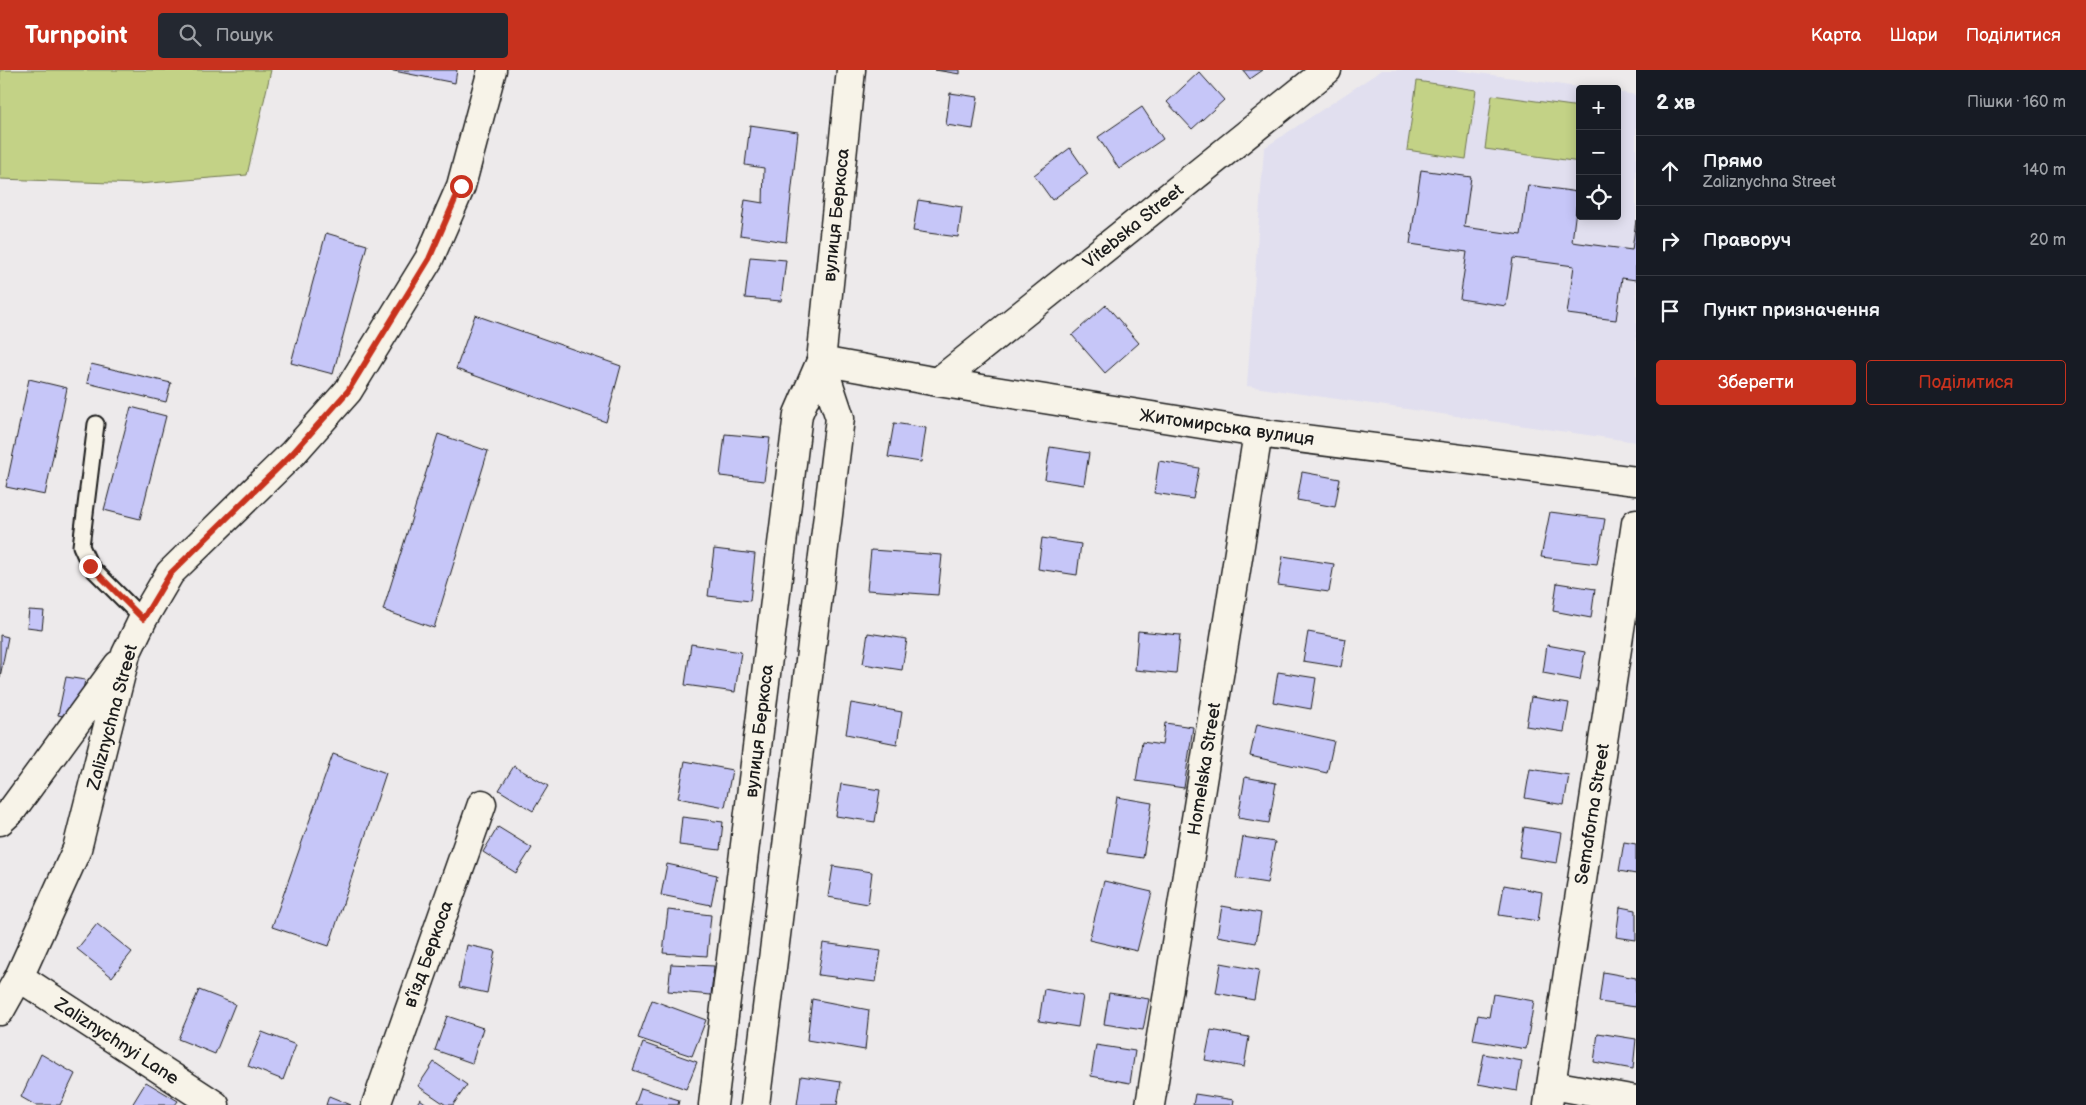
<!DOCTYPE html>
<html lang="uk">
<meta charset="utf-8">
<style>
:root{--surface:#171b24;--page:#242831;--text:#f1f3f6;--muted:#9ea1a6;--line:#363941;--accent:#c8321e}
body{margin:0;font-family:"Balsamiq Sans",sans-serif;background:var(--page);color:var(--text)}
.controls{position:absolute;right:15px;top:15px;display:grid;overflow:hidden;border-radius:5px;box-shadow:0 2px 12px #0003}
.controls button{width:45px;height:45px;display:grid;place-items:center;padding:0;border:0;border-bottom:1px solid var(--line);background:var(--surface);color:var(--text);font:25px sans-serif}
.stop{position:absolute;width:15px;height:15px;margin:-11px;border:4px solid #c8321e;border-radius:50%;background:#fff}
.stop.end{background:#c8321e;border-color:#fff;box-shadow:0 1px 5px #0008}
.list{margin:0;padding:0;list-style:none}
h2{display:flex;justify-content:space-between;align-items:center;height:65px;margin:0;padding:0 20px;font-size:21px}
h2 small{font-size:16px;font-weight:400;color:var(--muted)}
.list li{display:grid;grid-template-columns:32px 1fr auto;gap:15px;align-items:center;box-sizing:border-box;height:70px;padding:0 20px;border-top:1px solid var(--line)}
.list b{display:block;font-size:19px;white-space:nowrap}
.list p{margin:0;font-size:16px;white-space:nowrap;color:var(--muted)}
.list em{font-size:16px;font-style:normal;color:var(--muted)}
.actions{display:flex;gap:10px;padding:15px 20px}
.actions a{flex:1;padding:11px 0;border:1px solid var(--accent);border-radius:5px;text-align:center;font-size:18px;color:var(--accent)}
.actions .main{background:var(--accent);color:#fff}
.icon{flex:none;width:28px;height:28px;fill:none;stroke:currentColor;stroke-width:2;stroke-linecap:round;stroke-linejoin:round}
.map{position:relative;flex:none;width:1636px;height:1035px;overflow:hidden}
header{display:flex;align-items:center;gap:30px;box-sizing:border-box;height:70px;padding:0 25px;background:var(--accent);color:#fff}
header strong{font-size:24px}
nav{display:flex;gap:28px;margin-inline-start:auto;font-size:18px}
.search{width:350px;height:45px;background:var(--page);display:flex;align-items:center;gap:12px;box-sizing:border-box;padding:0 18px;border-radius:5px;color:var(--muted);font-size:19px}
main{display:flex}
aside{flex:1;background:var(--surface)}
.map>svg:first-child{display:block}
.built{fill:#e1dfef}
.green{fill:#c3d286;stroke:#707751}
.building{fill:#c6c6f8;stroke:#1c1c1c}
.lines{fill:none;stroke-linecap:round;stroke-linejoin:round}
.service-casing{stroke:#1c1c1c;stroke-width:19}
.minor-casing{stroke:#1c1c1c;stroke-width:31}
.tertiary-casing{stroke:#1c1c1c;stroke-width:31}
.service{stroke:#f7f3e8;stroke-width:15}
.minor{stroke:#f7f3e8;stroke-width:28}
.tertiary{stroke:#f7f3e8;stroke-width:28}
.route{stroke:#c8321e;stroke-width:6}
.labels{text-anchor:middle;stroke-width:4;stroke-linejoin:round;paint-order:stroke}
.street-label{font-size:18px;fill:#1c1c1c;stroke:#f7f3e8}
</style>
<header>
<strong>Turnpoint</strong>
<div class="search"><svg class="icon" aria-label="search" viewBox="0 0 24 24"><circle cx="10" cy="10" r="6"/><path d="M15 15l6 6"/></svg>Пошук</div>
<nav><a>Карта</a><a>Шари</a><a>Поділитися</a></nav>
</header>
<main>
<div class="map">
<svg width="1636" height="1035" viewBox="0 0 1636 1035">
<rect width="100%" height="100%" fill="#edeaeb"/>
<filter id="ink" filterUnits="userSpaceOnUse"><feTurbulence type="fractalNoise" baseFrequency=".02" numOctaves="2"/><feDisplacementMap in="SourceGraphic" scale="10" xChannelSelector="R" yChannelSelector="G"/><feConvolveMatrix kernelMatrix="1 2 1 2 8 2 1 2 1" color-interpolation-filters="sRGB"/></filter>
<g filter="url(#ink)">
<path class="built" d="M 1382,0 L 1456,0 L 1592,19 L 1580,19 L 1580,146 L 1617,146 L 1617,22 L 1636,25 L 1636,372 L 1247,316 L 1264,78 Z"/>
<path class="green" d="M 0,0 L 271,0 L 247,105 L 138,114 L 0,109 Z
M 1417,11 L 1476,20 L 1466,89 L 1407,80 Z
M 1492,25 L 1580,37 L 1580,92 L 1485,79 Z"/>
<path class="building" d="M 389,0 L 457,0 L 455,13 Z
M 935,0 L 960,0 L 960,4 Z
M 1243,0 L 1263,0 L 1250,9 Z
M 1199,2 L 1224,30 L 1192,59 L 1167,32 Z
M 950,23 L 978,27 L 973,59 L 946,55 Z
M 1142,37 L 1163,69 L 1119,99 L 1098,67 Z
M 750,55 L 798,62 L 786,172 L 740,165 L 745,130 L 763,133 L 764,98 L 745,95 Z
M 1070,78 L 1088,104 L 1052,130 L 1034,105 Z
M 1421,100 L 1471,107 L 1464,157 L 1521,165 L 1528,115 L 1578,122 L 1572,172 L 1632,180 L 1636,150 L 1636,210 L 1622,208 L 1616,250 L 1567,244 L 1574,196 L 1513,188 L 1506,236 L 1460,229 L 1467,182 L 1410,174 Z
M 918,130 L 962,137 L 958,167 L 913,161 Z
M 326,163 L 367,175 L 333,304 L 291,293 Z
M 750,187 L 786,190 L 781,231 L 745,228 Z
M 1106,235 L 1139,273 L 1105,303 L 1072,265 Z
M 475,245 L 621,296 L 606,352 L 456,299 Z
M 91,294 L 171,313 L 166,332 L 87,313 Z
M 29,309 L 67,318 L 45,425 L 6,417 Z
M 131,337 L 166,346 L 140,449 L 104,440 Z
M 894,353 L 926,358 L 921,392 L 888,387 Z
M 438,364 L 488,381 L 434,558 L 383,540 Z
M 725,364 L 770,368 L 764,411 L 720,406 Z
M 1050,377 L 1089,383 L 1084,415 L 1045,409 Z
M 1159,391 L 1199,398 L 1193,429 L 1154,423 Z
M 1302,402 L 1340,409 L 1335,437 L 1297,430 Z
M 1550,442 L 1605,449 L 1597,494 L 1541,487 Z
M 1042,468 L 1081,474 L 1077,505 L 1038,499 Z
M 714,479 L 755,484 L 750,531 L 708,526 Z
M 871,480 L 942,485 L 938,525 L 867,520 Z
M 1283,486 L 1334,494 L 1329,522 L 1278,515 Z
M 1557,513 L 1595,519 L 1591,548 L 1553,541 Z
M 29,540 L 44,541 L 42,559 L 27,557 Z
M 1138,561 L 1180,565 L 1176,604 L 1135,600 Z
M 1308,562 L 1346,569 L 1341,597 L 1303,591 Z
M 868,563 L 907,569 L 902,600 L 863,594 Z
M 0,565 L 8,567 L 0,607 Z
M 691,574 L 741,582 L 735,622 L 685,615 Z
M 1547,575 L 1585,582 L 1580,610 L 1543,603 Z
M 1278,602 L 1316,608 L 1311,639 L 1273,632 Z
M 66,607 L 85,610 L 77,649 L 58,645 Z
M 1531,627 L 1569,633 L 1564,662 L 1526,656 Z
M 851,633 L 902,642 L 897,674 L 846,664 Z
M 1165,653 L 1193,657 L 1184,718 L 1136,711 L 1142,672 L 1162,675 Z
M 1257,654 L 1334,671 L 1327,703 L 1250,686 Z
M 333,684 L 386,703 L 329,876 L 272,857 Z
M 685,691 L 732,700 L 725,737 L 678,728 Z
M 514,696 L 548,716 L 533,741 L 499,720 Z
M 1530,699 L 1569,705 L 1564,735 L 1525,728 Z
M 1245,707 L 1276,713 L 1269,753 L 1238,748 Z
M 841,714 L 880,720 L 875,752 L 836,746 Z
M 1117,727 L 1152,733 L 1143,788 L 1108,783 Z
M 682,747 L 723,752 L 720,780 L 679,775 Z
M 498,757 L 532,778 L 516,803 L 483,782 Z
M 1524,757 L 1562,763 L 1557,793 L 1519,787 Z
M 1243,767 L 1275,772 L 1267,813 L 1236,808 Z
M 1624,772 L 1636,774 L 1636,804 L 1619,801 Z
M 667,794 L 717,805 L 711,835 L 661,825 Z
M 833,796 L 872,802 L 868,834 L 828,827 Z
M 1104,811 L 1152,822 L 1137,881 L 1089,870 Z
M 1504,815 L 1542,822 L 1538,851 L 1499,845 Z
M 1222,836 L 1261,843 L 1256,873 L 1217,866 Z
M 1620,837 L 1636,840 L 1636,870 L 1616,867 Z
M 668,840 L 711,845 L 707,886 L 663,883 Z
M 97,854 L 132,882 L 112,907 L 77,879 Z
M 823,873 L 881,881 L 876,912 L 818,905 Z
M 467,875 L 495,881 L 487,923 L 459,917 Z
M 1221,893 L 1259,900 L 1254,930 L 1216,923 Z
M 671,894 L 714,896 L 711,925 L 668,921 Z
M 1603,902 L 1636,908 L 1636,937 L 1599,932 Z
M 1044,919 L 1083,926 L 1078,957 L 1039,951 Z
M 199,920 L 235,934 L 215,984 L 178,969 Z
M 1109,923 L 1149,929 L 1143,960 L 1104,954 Z
M 1493,924 L 1534,931 L 1526,979 L 1473,970 L 1478,945 L 1489,947 Z
M 812,929 L 869,940 L 865,980 L 807,970 Z
M 652,930 L 706,950 L 692,986 L 638,968 Z
M 447,946 L 483,958 L 472,993 L 435,980 Z
M 1211,960 L 1249,967 L 1244,997 L 1205,990 Z
M 262,962 L 296,975 L 283,1010 L 248,996 Z
M 1598,963 L 1636,969 L 1633,999 L 1594,992 Z
M 643,973 L 697,992 L 686,1019 L 633,1000 Z
M 1096,975 L 1135,981 L 1130,1013 L 1091,1006 Z
M 41,984 L 75,1004 L 60,1035 L 35,1035 L 21,1027 Z
M 1484,984 L 1522,991 L 1517,1021 L 1478,1014 Z
M 434,992 L 467,1015 L 453,1035 L 446,1035 L 418,1016 Z
M 801,1006 L 841,1012 L 837,1035 L 797,1035 Z
M 146,1012 L 178,1031 L 175,1035 L 132,1035 Z
M 641,1018 L 679,1030 L 678,1035 L 635,1035 Z
M 1195,1024 L 1234,1030 L 1233,1035 L 1193,1035 Z
M 329,1026 L 351,1035 L 326,1035 Z
M 420,1029 L 428,1035 L 416,1035 Z"/>
<g class="lines">
<g class="service-casing">
<path id="service" d="M 96,354 L 81,476 L 90,496 L 143,549"/>
</g>
<g class="minor-casing">
<path id="minor" d="M 821,291 L 938,312 L 1258,363 L 1636,411
M 938,312 L 1327,0
M 0,751 L 12,740 L 118,595
M 19,907 L 215,1035
M 0,941 L 19,907 L 77,779 L 126,584 L 143,549 L 170,503 L 293,383 L 348,321 L 429,189 L 461,116 L 492,0
M 1552,1015 L 1636,1030
M 376,1035 L 482,734
M 1150,1035 L 1258,363
M 1548,1035 L 1636,453"/>
</g>
<g class="tertiary-casing">
<path id="tertiary" d="M 713,1035 L 798,344 L 821,291 L 851,0
M 755,1035 L 840,348 L 821,291"/>
</g>
<use href="#service" class="service"/>
<use href="#minor" class="minor"/>
<use href="#tertiary" class="tertiary"/>
</g>
</g>
<g class="lines" filter="url(#ink)">
<path class="route" d="M 90,496 L 143,549 L 170,504 L 293,383 L 348,321 L 429,189 L 461,116"/>
</g>
<g class="labels">
<g class="street-label">
<text transform="translate(836 145) rotate(-84)" y="6">вулиця Беркоса</text>
<text transform="translate(1133 156) rotate(-39)" y="6">Vitebska Street</text>
<text transform="translate(1227 357) rotate(8)" y="6">Житомирська вулиця</text>
<text transform="translate(112 647) rotate(-75)" y="6">Zaliznychna Street</text>
<text transform="translate(759 661) rotate(-83)" y="6">вулиця Беркоса</text>
<text transform="translate(1204 699) rotate(-81)" y="6">Homelska Street</text>
<text transform="translate(1592 744) rotate(-81)" y="6">Semaforna Street</text>
<text transform="translate(428 884) rotate(-70)" y="6">в’їзд Беркоса</text>
<text transform="translate(117 971) rotate(33)" y="6">Zaliznychnyi Lane</text>
</g>
</g>
</svg>
<div class="controls">
<button>+</button>
<button>−</button>
<button><svg class="icon" aria-label="locate" viewBox="0 0 24 24"><circle cx="12" cy="12" r="6"/><path d="M12 2v4M12 18v4M2 12h4M18 12h4"/></svg></button>
</div>
<div class="stop" style="left:461px;top:116px"></div>
<div class="stop end" style="left:90px;top:496px"></div>
</div>
<aside>
<h2>2 хв<small>Пішки · 160 m</small></h2>
<ul class="list">
<li><svg class="icon" aria-label="ahead" viewBox="0 0 24 24"><path d="M12 20V5M6 11l6-6 6 6"/></svg><div><b>Прямо</b><p>Zaliznychna Street</p></div><em>140 m</em></li>
<li><svg class="icon" aria-label="right" viewBox="0 0 24 24"><path d="M7 20v-9h11M14 6l5 5-5 5"/></svg><div><b>Праворуч</b></div><em>20 m</em></li>
<li><svg class="icon" aria-label="arrive" viewBox="0 0 24 24"><path d="M6 21V4h12l-3 4 3 4H6"/></svg><div><b>Пункт призначення</b></div></li>
</ul>
<div class="actions"><a class="main">Зберегти</a><a>Поділитися</a></div>
</aside>
</main>
